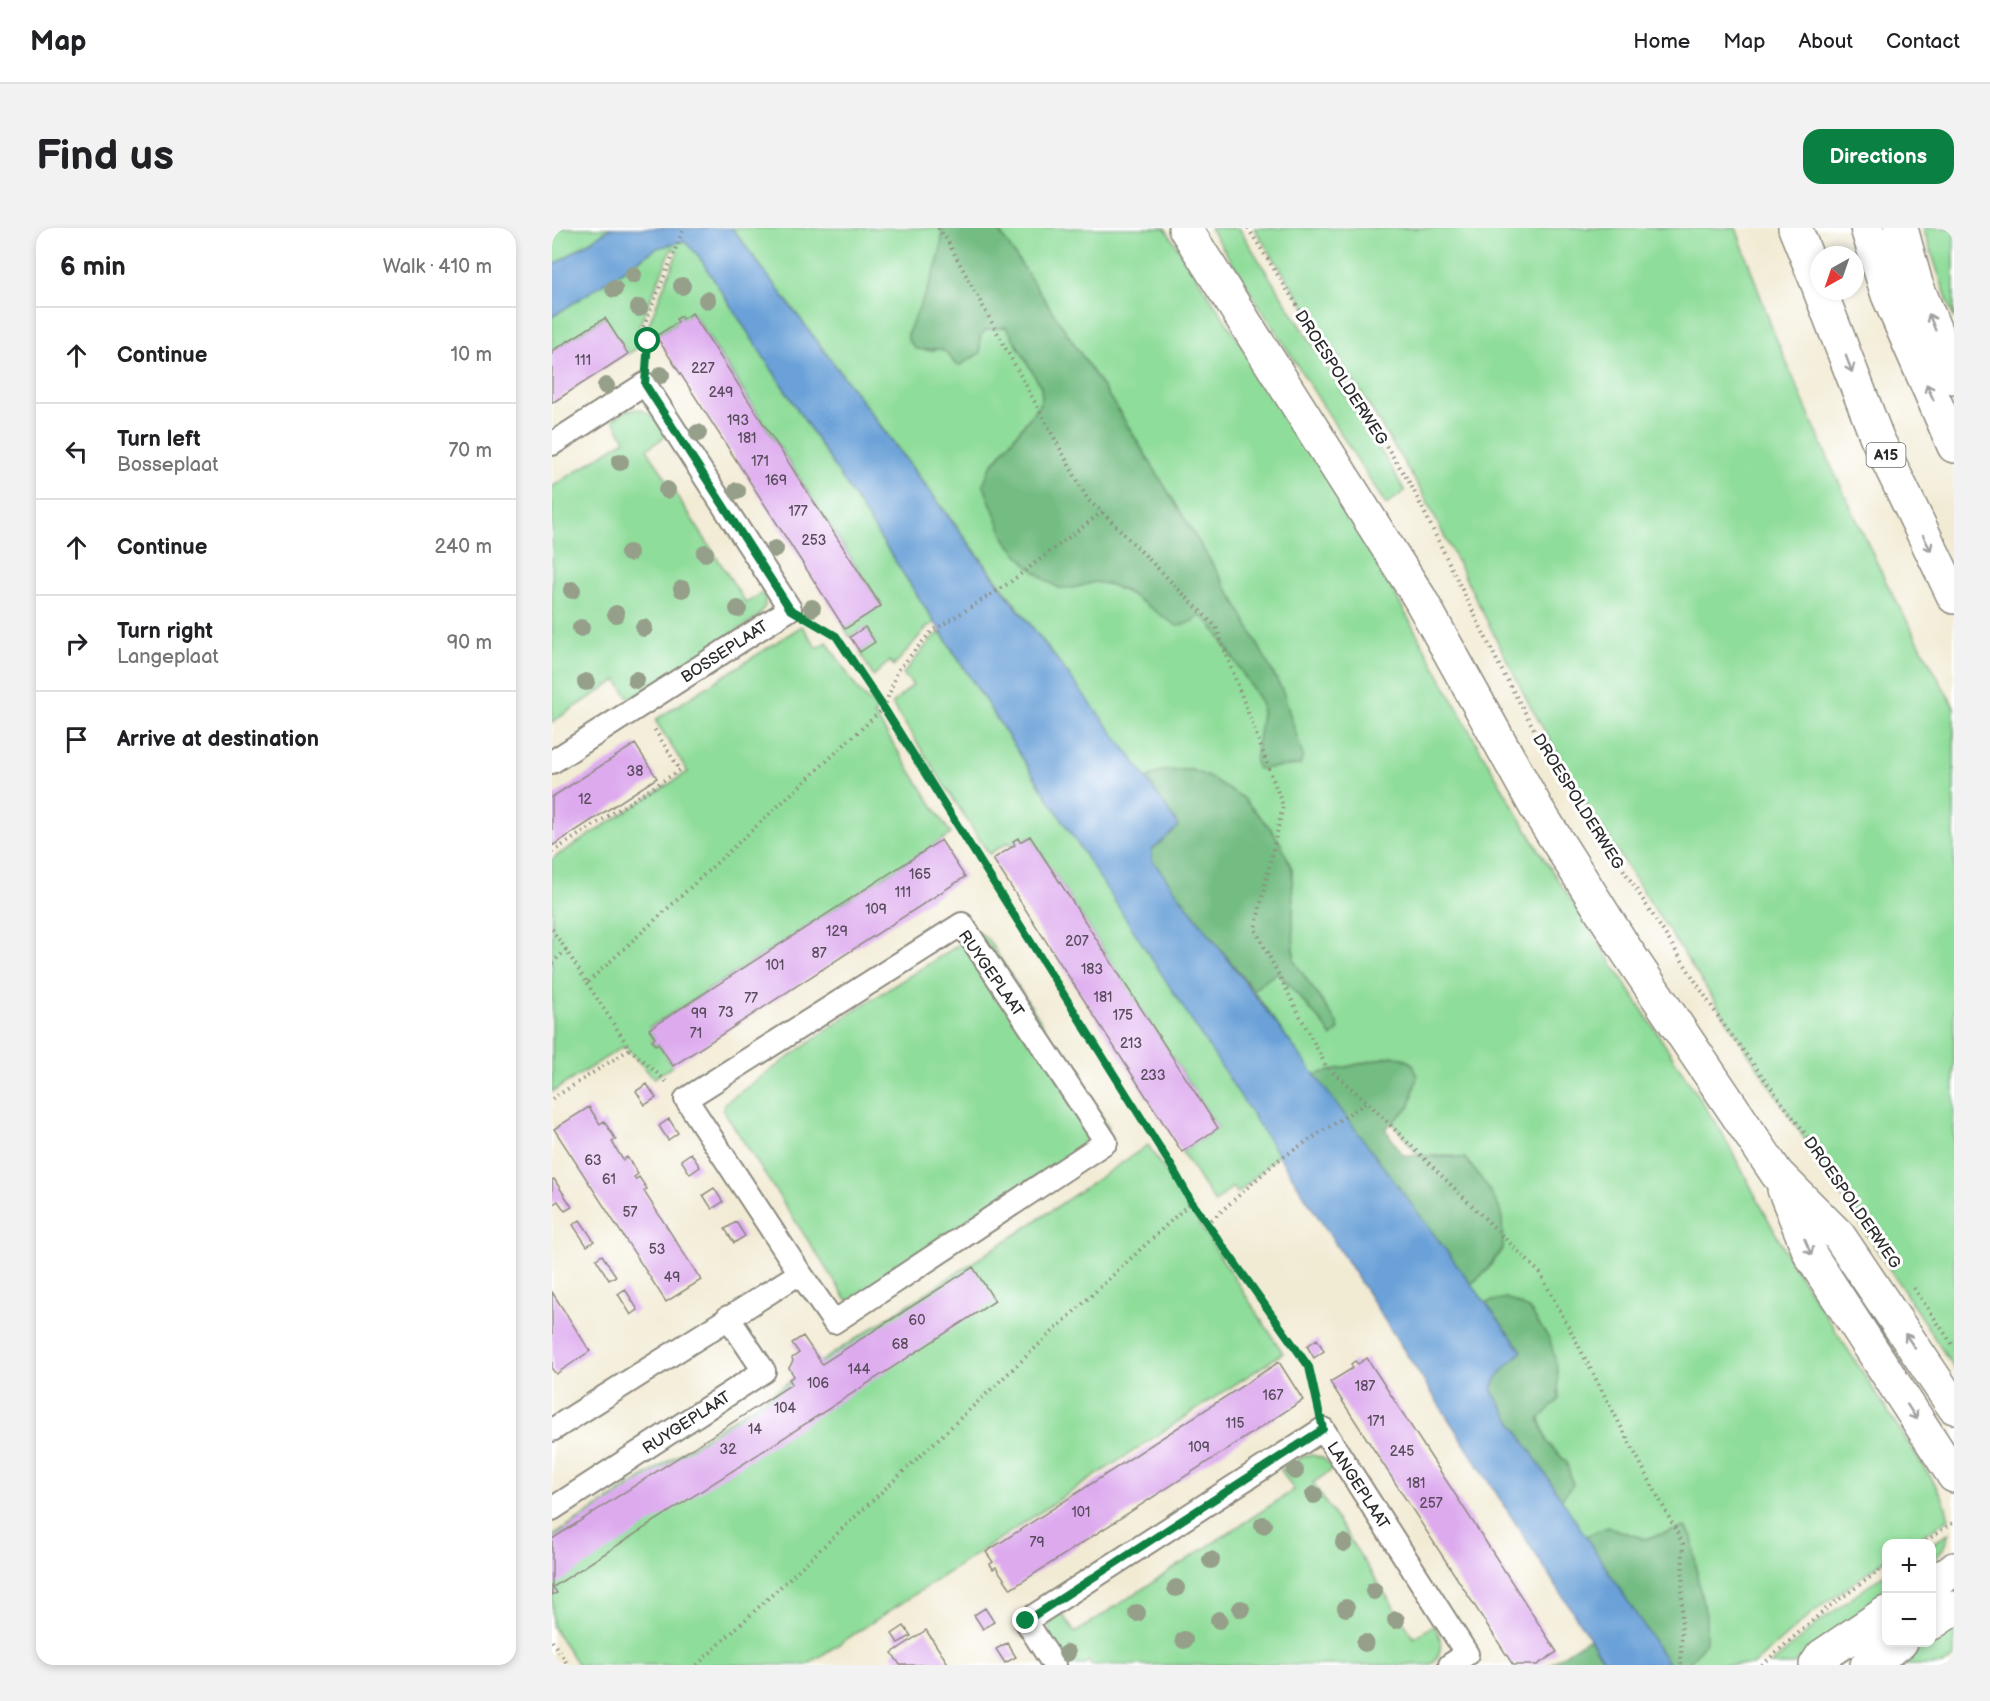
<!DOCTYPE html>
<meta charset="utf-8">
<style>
:root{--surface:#fff;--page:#f2f2f2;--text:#202124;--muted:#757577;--line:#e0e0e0;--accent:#0b8043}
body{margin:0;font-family:"Balsamiq Sans",sans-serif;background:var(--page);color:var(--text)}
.controls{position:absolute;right:18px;bottom:18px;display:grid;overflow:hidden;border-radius:12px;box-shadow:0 3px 9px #0003}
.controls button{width:54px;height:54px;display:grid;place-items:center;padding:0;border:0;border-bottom:2px solid var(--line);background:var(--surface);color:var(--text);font:30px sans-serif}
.compass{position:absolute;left:1258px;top:18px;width:54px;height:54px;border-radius:50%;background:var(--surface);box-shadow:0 3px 9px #0003;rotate:220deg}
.stop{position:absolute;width:18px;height:18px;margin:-14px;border:4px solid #0b8043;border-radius:50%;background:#fff}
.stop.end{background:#0b8043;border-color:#fff;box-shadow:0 2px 6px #0008}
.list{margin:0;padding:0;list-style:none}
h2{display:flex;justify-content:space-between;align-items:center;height:78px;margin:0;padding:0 24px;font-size:26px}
h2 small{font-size:20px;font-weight:400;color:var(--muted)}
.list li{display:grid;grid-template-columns:39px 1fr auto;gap:18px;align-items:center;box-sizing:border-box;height:96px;padding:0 24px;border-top:2px solid var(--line)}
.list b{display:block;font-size:22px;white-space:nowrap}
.list p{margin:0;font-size:20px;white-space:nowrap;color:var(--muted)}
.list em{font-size:20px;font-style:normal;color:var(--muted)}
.icon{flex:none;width:33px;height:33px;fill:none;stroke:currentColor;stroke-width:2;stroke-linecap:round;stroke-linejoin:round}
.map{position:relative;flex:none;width:1402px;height:1437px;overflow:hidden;border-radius:18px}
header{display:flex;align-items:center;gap:36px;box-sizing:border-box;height:84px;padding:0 30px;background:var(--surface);border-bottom:2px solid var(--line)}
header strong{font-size:28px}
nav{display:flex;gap:33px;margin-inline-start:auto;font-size:21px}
.intro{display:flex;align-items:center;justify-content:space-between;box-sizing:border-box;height:144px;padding:0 36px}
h1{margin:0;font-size:42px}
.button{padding:15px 27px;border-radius:18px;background:var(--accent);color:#fff;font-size:21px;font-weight:700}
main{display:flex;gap:36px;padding:0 36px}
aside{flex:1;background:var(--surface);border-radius:18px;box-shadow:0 3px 9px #0003}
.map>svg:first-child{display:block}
.green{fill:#8fdd9a;stroke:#5d8462;stroke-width:1.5}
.forest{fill:#73bc82;stroke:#4f7456;stroke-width:1.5}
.water{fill:#6aa1d8;stroke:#4a6682;stroke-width:1.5}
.building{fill:#dae}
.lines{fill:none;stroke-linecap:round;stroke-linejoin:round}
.street-casing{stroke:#8e8b80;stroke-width:26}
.secondary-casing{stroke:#8e8b80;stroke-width:36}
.highway-casing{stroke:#8e8b80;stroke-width:36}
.path{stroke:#8e8b80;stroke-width:4;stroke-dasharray:1.5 4.5;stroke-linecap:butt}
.street{stroke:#fff;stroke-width:22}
.secondary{stroke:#fff;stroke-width:33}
.highway{stroke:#fff;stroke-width:33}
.tree{fill:#959f89}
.oneway{stroke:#a0a0a0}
.route{stroke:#0b8043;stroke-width:8}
.labels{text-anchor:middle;stroke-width:6;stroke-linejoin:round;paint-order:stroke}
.number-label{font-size:14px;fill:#584b5c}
.shield{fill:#fff;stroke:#6b6b6b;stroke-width:1.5}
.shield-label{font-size:15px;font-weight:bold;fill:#2b2b2b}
.street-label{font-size:16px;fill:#2b2b2b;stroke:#fff}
</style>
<header>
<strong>Map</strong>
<nav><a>Home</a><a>Map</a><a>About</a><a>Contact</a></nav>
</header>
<div class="intro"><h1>Find us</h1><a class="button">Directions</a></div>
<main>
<aside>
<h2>6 min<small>Walk · 410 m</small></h2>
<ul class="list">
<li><svg class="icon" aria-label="ahead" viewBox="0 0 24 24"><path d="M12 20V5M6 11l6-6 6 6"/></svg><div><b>Continue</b></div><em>10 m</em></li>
<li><svg class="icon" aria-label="left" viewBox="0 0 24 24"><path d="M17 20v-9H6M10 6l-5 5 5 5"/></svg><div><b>Turn left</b><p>Bosseplaat</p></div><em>70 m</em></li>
<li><svg class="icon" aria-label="ahead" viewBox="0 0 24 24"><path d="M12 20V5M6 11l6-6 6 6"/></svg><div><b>Continue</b></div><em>240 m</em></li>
<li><svg class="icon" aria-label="right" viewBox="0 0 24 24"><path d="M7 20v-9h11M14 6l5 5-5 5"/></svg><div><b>Turn right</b><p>Langeplaat</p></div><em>90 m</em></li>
<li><svg class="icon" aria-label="arrive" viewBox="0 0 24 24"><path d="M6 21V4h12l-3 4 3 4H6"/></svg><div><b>Arrive at destination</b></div></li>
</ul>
</aside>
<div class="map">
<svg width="1402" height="1437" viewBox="0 0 1402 1437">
<rect width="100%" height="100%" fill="#fff"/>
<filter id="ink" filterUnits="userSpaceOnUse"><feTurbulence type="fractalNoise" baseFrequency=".0167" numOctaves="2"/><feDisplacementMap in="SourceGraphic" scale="12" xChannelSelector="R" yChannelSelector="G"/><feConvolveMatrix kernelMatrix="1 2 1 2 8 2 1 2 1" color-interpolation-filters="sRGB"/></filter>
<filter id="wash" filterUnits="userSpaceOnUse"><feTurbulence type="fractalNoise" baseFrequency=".008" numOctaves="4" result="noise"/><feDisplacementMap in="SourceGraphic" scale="24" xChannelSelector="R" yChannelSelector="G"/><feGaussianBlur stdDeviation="1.35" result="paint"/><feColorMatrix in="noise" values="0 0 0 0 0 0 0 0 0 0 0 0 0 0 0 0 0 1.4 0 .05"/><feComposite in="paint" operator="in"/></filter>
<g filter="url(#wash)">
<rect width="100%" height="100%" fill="#f2ebd4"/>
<path class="green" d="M 0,0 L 59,0 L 0,38 Z
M 180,0 L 390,0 C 392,37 369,72 356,105 L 356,112 C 360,114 365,119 369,121 C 387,128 386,109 403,136 L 408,137 L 428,125 L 428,108 L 434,102 L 453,99 L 457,103 L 489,159 L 490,170 L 486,179 L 438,239 L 521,360 L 543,354 L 559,357 L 637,395 L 649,388 L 659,396 L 709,474 L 710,485 L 744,537 L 748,537 L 731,464 L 684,375 L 568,185 L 445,0 L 613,0 L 745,202 L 816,317 L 930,525 L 991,629 L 1170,905 L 1239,1034 L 1381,1253 L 1392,1272 L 1397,1291 L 1359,1315 L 1334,1316 L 1334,1331 L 1259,1386 L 1201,1437 L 1136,1437 L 1154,1387 L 1146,1354 L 1140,1309 L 1134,1299 L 1093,1311 L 1056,1299 L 1033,1308 L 1009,1271 L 1021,1256 L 1014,1234 L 995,1214 L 954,1070 L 933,1075 L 919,1056 L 934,1044 L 951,1020 L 902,928 L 867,928 L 840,894 L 858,878 L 840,828 L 761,847 L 701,762 L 725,744 L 772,797 L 780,808 L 742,733 L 740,641 L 728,616 L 719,601 L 690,569 L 640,542 L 609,543 L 595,551 Z
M 658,0 L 687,0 C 741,89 800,174 853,263 L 834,277 Z
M 702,0 L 1184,0 L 1221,103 L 1281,242 L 1336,358 L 1402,479 L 1402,1140 L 1038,582 L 977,476 L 870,264 L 808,163 Z
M 1371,0 L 1402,0 L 1402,91 Z
M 132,13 L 146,27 L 383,395 L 375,399 L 342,438 L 338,433 L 321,448 L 308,424 L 322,413 L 313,399 L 298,409 L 293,401 L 329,377 L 141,85 L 130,91 L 129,88 L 125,91 L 126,94 L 99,111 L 94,103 L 126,23 L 120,20 L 85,103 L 93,115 L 76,126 L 52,90 L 0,123 L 0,89 L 105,20 Z
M 84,181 C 100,183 106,195 114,208 L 95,221 L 194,375 L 213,363 L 213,378 L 205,390 L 78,472 L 65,452 L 0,494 L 0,259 L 73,212 L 61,191 L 74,183 Z
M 250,398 L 265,420 L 275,414 L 306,462 L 325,482 L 322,486 L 399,606 L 97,800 L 103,810 L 100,813 L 103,817 L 106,815 L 121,838 L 102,850 L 72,818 L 0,864 L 0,631 L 136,544 L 103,492 Z
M 389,405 L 727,926 L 686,965 L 680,959 L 663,975 L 630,924 L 666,900 L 478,608 L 468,614 L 466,611 L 461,618 L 457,614 L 437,626 L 340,476 L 361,457 L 351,446 L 382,408 Z
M 427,704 L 437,713 L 557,900 L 301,1073 L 294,1071 L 171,882 L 173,875 L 303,782 Z
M 596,917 L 731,1125 L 255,1437 L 26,1437 L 0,1398 L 0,1309 L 466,1005 Z
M 759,1227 L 771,1230 L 781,1241 L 761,1255 L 862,1410 L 882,1397 C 891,1412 892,1426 878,1437 L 540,1437 L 537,1433 L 531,1437 L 512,1437 C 501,1419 486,1401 509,1384 L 523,1405 L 742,1262 L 729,1242 L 750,1229 Z
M 1397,1305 L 1391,1321 L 1380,1335 L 1380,1316 Z
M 1334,1345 L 1334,1373 L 1240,1437 L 1218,1437 L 1266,1395 Z
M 1402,1399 L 1402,1430 L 1391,1437 L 1344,1437 Z"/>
<path class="forest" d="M 390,0 L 445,0 L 568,185 L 684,375 L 731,464 L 751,528 L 748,537 L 706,541 L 703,534 L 710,485 L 709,474 L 659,396 L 649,388 L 637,395 L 625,398 L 575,364 L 559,357 L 543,354 L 521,360 L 507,360 L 496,354 L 476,338 L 453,311 L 431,256 L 438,240 L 486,179 L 490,170 L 489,159 L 457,103 L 454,99 L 434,102 L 428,108 L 428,125 L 408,137 L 403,136 C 388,113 387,124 364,121 L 356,112 L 356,105 C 369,72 392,37 390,0 Z
M 627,542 L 640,542 L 655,548 L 690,569 L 719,601 L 729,616 L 740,641 L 742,733 L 785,795 L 787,801 L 780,809 L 772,797 L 726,744 L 701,762 L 599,632 L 600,622 L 625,599 L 624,594 L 595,551 L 609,543 Z
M 840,828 L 851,830 L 861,836 L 865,849 L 858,878 L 833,901 L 851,927 L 913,930 L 935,958 L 950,985 L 951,1020 L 933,1044 L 919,1056 L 761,847 Z
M 954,1070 L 977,1081 L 998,1112 L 1005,1139 L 1007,1171 L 987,1191 L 995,1214 L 1014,1234 L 1021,1257 L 1009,1271 L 941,1165 C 939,1149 959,1135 970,1123 L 933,1075 Z
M 1056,1299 L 1093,1311 L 1134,1299 L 1140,1309 L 1146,1354 L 1154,1387 L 1154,1414 L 1136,1437 L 1117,1437 L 1033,1308 Z
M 1037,1410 L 1055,1437 L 997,1437 Z"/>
<path class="water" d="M 59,0 L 180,0 L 446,355 L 578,527 L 624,594 L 626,599 L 600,622 L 600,632 C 725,794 846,960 970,1123 C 959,1135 939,1149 941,1165 L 1117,1437 L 1055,1437 L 146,27 L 132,13 L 105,20 L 0,89 L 0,38 Z"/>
<g id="blocks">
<path class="building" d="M 140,85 L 329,378 L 293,401 L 104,108 L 126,94 L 124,91 L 129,88 L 130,91 Z
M 53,90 L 76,126 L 0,175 L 0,123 Z
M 313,399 L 323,414 L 308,424 L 298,409 Z
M 83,516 L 105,550 L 0,618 L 0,569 Z
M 478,608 L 666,900 L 630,924 L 441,631 L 463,617 L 461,613 L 466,610 L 468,614 Z
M 389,612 L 413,649 L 121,838 L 106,815 L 103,817 L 100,812 L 103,810 L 97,801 Z
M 95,856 L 104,870 L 93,877 L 84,863 Z
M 37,879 L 48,896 L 52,893 L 64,912 L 60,914 L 71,932 L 75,929 L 86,946 L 82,949 L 84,951 L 87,949 L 95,961 L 92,963 L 93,965 L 149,1052 L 114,1074 L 2,901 Z
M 117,891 L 126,905 L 116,912 L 107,898 Z
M 139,925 L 148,939 L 138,946 L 129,932 Z
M 2,951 L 20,979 L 13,983 L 6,973 L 0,977 L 0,952 Z
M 162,960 L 171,974 L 160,981 L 151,967 Z
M 28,992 L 42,1013 L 35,1018 L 21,997 Z
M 184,994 L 193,1008 L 182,1015 L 173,1001 Z
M 50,1027 L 64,1048 L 57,1052 L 44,1031 Z
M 421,1039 L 443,1073 L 1,1359 L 5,1365 L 0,1367 L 0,1311 L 240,1156 L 237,1151 L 242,1148 L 237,1140 L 241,1133 L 240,1130 L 247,1125 L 240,1115 L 251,1108 L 270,1136 Z
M 73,1061 L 86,1082 L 79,1087 L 66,1066 Z
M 0,1064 L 38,1123 L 4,1146 L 0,1141 Z
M 765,1111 L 772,1123 L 762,1130 L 755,1118 Z
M 815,1130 L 1005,1424 L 985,1437 L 961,1437 L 778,1154 L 801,1140 L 799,1136 L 803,1133 L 806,1136 Z
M 727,1134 L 751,1172 L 459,1361 L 444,1339 L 441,1341 L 438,1336 L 441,1334 L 434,1324 Z
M 433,1380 L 442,1394 L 431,1401 L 422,1387 Z
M 352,1398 L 359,1408 L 346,1415 L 340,1406 Z
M 374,1402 L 397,1437 L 348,1437 L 340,1425 Z
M 455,1415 L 464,1429 L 453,1435 L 444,1421 Z"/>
</g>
</g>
<g filter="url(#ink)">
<use href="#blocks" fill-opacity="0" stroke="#8e8b80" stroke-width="1.5"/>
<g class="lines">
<g class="street-casing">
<path id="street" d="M 0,216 L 93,156 L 238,381 L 0,534
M 410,696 L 554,914 L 282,1094 L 248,1045 L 134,871 Z
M 0,1202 L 248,1045
M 0,1281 L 212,1143 L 176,1089
M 502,1437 L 474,1393 L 771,1201 L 915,1426 L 898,1437"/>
</g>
<g class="secondary-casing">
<path id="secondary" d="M 633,0 L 867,369 L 985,581 L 1074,722 L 1225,946 L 1287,1008 L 1402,1179
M 1232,961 L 1259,1028 L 1402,1248
M 1380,1356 L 1402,1341
M 1380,1395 L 1402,1380
M 1264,1437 L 1270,1428 L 1334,1385
M 1315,1437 L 1349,1414"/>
</g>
<g class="highway-casing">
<path id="highway" d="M 1243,0 L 1267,59
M 1315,0 L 1336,67 L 1402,218
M 1349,0 L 1364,56 L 1402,149
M 1268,63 L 1325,210 L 1402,369"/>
</g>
<path class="path" d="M 386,0 L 395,12 L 536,272 L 550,284 L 664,399 L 731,578 L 703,701 L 774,838 L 815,874 L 988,1045 L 1131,1316 L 1129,1437
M 696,0 L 859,257 L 948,439 L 988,512 L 1169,793 L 1282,944 L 1312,987
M 95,133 L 96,113 L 90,103 L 132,0
M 258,393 L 284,408 L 332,480 L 620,939 L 639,973 L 757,1139 L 766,1177
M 0,624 L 128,542 L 101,499
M 0,701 L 14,722
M 0,735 L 14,722 L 35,755 L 332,480 L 346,442 L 379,404 L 457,355 L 550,284
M 35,755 L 78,821 L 117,856
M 0,871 L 78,821
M 655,996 L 725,933 L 815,874
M 1362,1060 L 1402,1119
M 1369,1316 L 1402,1294
M 0,1413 L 16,1437
M 145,1437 L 639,974
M 1210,1437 L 1275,1380 L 1334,1338
M 1400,1437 L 1402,1436"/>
<use href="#street" class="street"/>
<use href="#secondary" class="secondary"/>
<use href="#highway" class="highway"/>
</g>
<g class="tree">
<circle cx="81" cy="47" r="9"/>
<circle cx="130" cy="58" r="9"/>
<circle cx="62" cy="61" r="9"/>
<circle cx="155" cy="72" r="9"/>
<circle cx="87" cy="80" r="9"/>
<circle cx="109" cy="147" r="9"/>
<circle cx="54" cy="158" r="9"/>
<circle cx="146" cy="205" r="9"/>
<circle cx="68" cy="234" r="9"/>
<circle cx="115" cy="262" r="9"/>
<circle cx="185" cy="263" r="9"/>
<circle cx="223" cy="321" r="9"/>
<circle cx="77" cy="325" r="9"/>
<circle cx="153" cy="325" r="9"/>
<circle cx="130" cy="361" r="9"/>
<circle cx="20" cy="362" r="9"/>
<circle cx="260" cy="380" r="9"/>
<circle cx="186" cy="381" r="9"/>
<circle cx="64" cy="386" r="9"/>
<circle cx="29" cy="400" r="9"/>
<circle cx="92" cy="400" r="9"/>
<circle cx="84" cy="452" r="9"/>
<circle cx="34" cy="454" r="9"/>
<circle cx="743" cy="1243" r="9"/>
<circle cx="762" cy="1267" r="9"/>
<circle cx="711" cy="1297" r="9"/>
<circle cx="792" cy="1315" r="9"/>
<circle cx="659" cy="1332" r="9"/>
<circle cx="624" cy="1360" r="9"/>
<circle cx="822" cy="1363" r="9"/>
<circle cx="794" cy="1380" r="9"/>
<circle cx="689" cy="1381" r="9"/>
<circle cx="585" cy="1385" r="9"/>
<circle cx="667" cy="1392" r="9"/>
<circle cx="844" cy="1392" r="9"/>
<circle cx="632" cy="1412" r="9"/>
<circle cx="813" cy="1415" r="9"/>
<circle cx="515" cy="1425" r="9"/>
</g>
<defs><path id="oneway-shaft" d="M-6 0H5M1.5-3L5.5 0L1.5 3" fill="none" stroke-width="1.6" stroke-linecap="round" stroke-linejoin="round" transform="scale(1.5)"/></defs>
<g class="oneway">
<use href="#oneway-shaft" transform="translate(1380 94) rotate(-112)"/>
<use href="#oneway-shaft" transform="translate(1297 136) rotate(69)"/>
<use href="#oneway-shaft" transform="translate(1378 164) rotate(-114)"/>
<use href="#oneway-shaft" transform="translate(1375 315) rotate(64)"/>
<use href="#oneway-shaft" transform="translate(1256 1019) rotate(67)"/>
<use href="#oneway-shaft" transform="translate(1358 1113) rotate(-124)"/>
<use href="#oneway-shaft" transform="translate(1360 1184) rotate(57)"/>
</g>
</g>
<g class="lines" filter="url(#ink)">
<path class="route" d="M 96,113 L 93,156 L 238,381 L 284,408 L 332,480 L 620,939 L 639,973 L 757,1139 L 771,1201 L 474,1393"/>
</g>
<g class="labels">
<g class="number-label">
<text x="31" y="137">111</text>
<text x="151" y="145">227</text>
<text x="169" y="169">249</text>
<text x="186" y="197">193</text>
<text x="195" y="215">181</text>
<text x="208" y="238">171</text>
<text x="224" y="257">169</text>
<text x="246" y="288">177</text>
<text x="262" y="317">253</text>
<text x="83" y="548">38</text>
<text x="33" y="576">12</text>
<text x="368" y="651">165</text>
<text x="351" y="669">111</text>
<text x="324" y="686">109</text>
<text x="285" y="708">129</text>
<text x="525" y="718">207</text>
<text x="267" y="730">87</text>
<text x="223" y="742">101</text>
<text x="540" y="746">183</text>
<text x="551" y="774">181</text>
<text x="199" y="775">77</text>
<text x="174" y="789">73</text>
<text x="147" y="790">99</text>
<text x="571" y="792">175</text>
<text x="144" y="810">71</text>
<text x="579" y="820">213</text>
<text x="601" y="852">233</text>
<text x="41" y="937">63</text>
<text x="57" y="956">61</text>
<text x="78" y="989">57</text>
<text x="105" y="1026">53</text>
<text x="120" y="1054">49</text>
<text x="365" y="1097">60</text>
<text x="348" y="1121">68</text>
<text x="307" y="1146">144</text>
<text x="266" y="1160">106</text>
<text x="813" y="1163">187</text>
<text x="721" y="1172">167</text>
<text x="233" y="1185">104</text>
<text x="824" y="1198">171</text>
<text x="683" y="1200">115</text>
<text x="203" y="1206">14</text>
<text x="647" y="1224">109</text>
<text x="176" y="1226">32</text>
<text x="850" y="1228">245</text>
<text x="864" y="1260">181</text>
<text x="879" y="1280">257</text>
<text x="529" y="1289">101</text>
<text x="485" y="1319">79</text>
</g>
<rect class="shield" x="1314.5" y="215" width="39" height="24" rx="4.5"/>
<g class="shield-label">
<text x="1334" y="232">A15</text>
</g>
<g class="street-label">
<text transform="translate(790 149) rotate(57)" y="6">DROESPOLDERWEG</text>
<text transform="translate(172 423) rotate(-33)" y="6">BOSSEPLAAT</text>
<text transform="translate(1027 573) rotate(58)" y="6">DROESPOLDERWEG</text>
<text transform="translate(440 745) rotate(55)" y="6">RUYGEPLAAT</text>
<text transform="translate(1301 974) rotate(55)" y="6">DROESPOLDERWEG</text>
<text transform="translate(134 1194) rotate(-33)" y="6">RUYGEPLAAT</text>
<text transform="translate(807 1257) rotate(57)" y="6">LANGEPLAAT</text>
</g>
</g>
</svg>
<div class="controls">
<button>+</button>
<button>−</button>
</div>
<svg class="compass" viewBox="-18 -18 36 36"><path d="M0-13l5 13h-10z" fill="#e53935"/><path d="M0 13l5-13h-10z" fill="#757577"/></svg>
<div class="stop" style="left:96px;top:113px"></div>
<div class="stop end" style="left:474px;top:1393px"></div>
</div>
</main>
